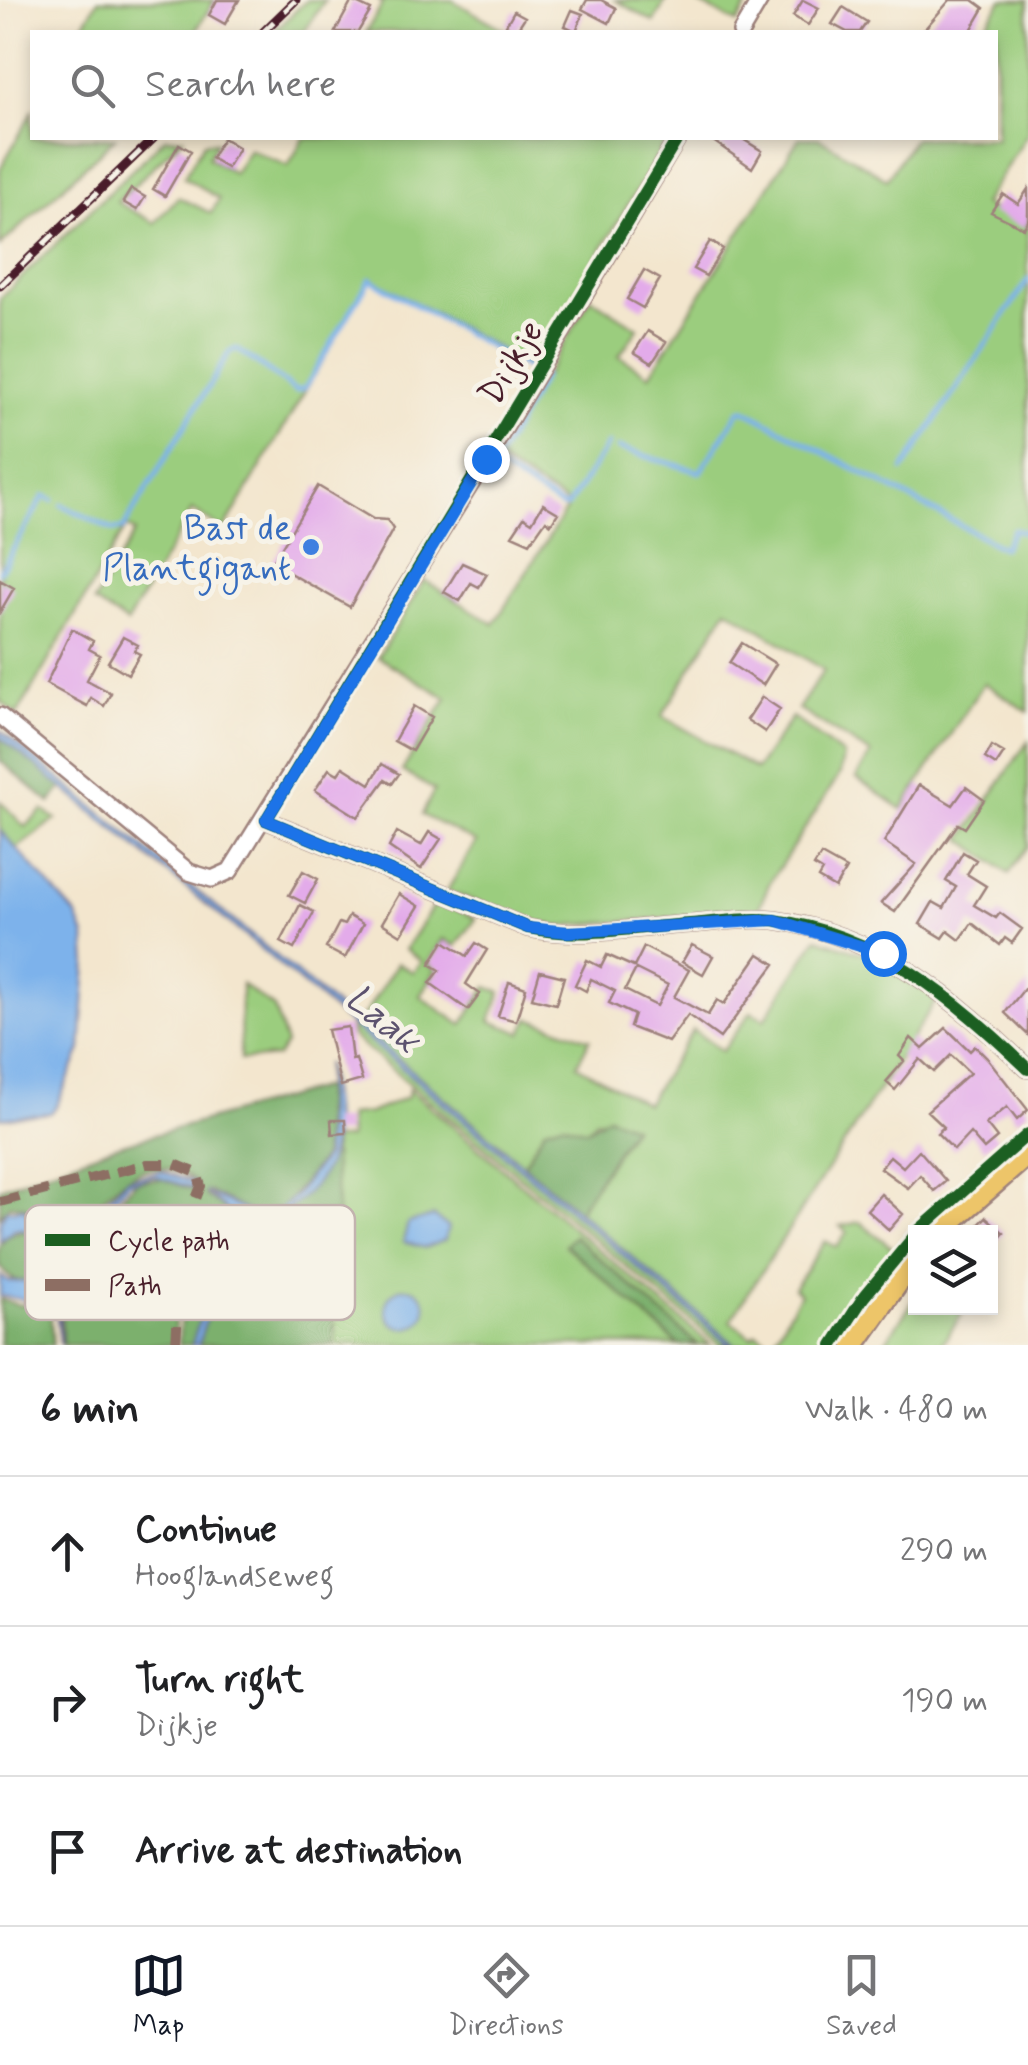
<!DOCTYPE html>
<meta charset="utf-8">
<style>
:root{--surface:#fff;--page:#f2f2f2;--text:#202124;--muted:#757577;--line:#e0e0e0;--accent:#111827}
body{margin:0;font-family:Mynerve,sans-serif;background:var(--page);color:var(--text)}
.controls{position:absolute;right:30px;bottom:30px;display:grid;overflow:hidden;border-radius:0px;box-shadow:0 5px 15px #0003}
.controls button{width:90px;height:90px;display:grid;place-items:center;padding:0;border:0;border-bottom:2px solid var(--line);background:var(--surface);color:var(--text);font:50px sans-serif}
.stop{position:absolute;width:30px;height:30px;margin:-22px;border:8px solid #1a73e8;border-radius:50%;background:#fff}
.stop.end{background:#1a73e8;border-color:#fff;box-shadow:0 2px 10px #0008}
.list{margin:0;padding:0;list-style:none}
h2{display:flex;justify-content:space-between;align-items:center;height:130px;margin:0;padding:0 40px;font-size:42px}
h2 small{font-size:32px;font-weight:400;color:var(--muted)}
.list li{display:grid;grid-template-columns:65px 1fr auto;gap:30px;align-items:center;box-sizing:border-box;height:150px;padding:0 40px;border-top:2px solid var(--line)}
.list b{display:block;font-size:38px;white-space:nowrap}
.list p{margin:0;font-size:32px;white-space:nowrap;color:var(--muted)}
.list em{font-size:32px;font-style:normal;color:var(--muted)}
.icon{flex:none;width:55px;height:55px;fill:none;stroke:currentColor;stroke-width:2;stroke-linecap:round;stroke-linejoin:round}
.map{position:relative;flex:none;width:1028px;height:1345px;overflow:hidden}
.search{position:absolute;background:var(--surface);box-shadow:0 5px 15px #0003;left:30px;right:30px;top:30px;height:110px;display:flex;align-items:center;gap:25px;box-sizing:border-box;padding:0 35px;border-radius:0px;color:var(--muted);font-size:38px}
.sheet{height:580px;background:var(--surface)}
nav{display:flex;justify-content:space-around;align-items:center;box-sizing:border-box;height:140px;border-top:2px solid var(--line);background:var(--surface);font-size:28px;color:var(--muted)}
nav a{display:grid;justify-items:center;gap:5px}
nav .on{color:var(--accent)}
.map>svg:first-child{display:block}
.green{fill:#9bcd7e;stroke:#727654;stroke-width:2.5}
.forest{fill:#7cb06d;stroke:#63684c;stroke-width:2.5}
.water{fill:#7db2eb;stroke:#64688b;stroke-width:2.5}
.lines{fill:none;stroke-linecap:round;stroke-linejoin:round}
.stream{stroke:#7db2eb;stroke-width:5}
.building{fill:#e3abea;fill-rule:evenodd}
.minor-casing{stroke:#9e827c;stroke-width:20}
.major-casing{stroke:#9e827c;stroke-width:25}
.minor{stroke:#fff;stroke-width:15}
.major{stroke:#edc569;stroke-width:20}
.rail-casing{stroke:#4a1f2b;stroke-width:9}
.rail{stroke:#f7f3e8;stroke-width:5;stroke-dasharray:15;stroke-linecap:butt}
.quiet{stroke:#8d6e63;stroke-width:10;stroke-dasharray:20 10;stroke-linecap:butt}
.cycleway-casing{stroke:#f7f3e8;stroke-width:19}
.cycleway{stroke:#1b5e20;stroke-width:12}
.route{stroke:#1a73e8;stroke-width:12}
.shop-dot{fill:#3f7fe0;stroke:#f7f3e8;stroke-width:4}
.labels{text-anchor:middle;stroke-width:10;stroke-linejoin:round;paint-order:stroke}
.street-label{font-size:35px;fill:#4a1f2b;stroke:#f7f3e8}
.shop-label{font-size:35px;fill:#366cbe;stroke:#f7f3e8;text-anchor:end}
.water-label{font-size:38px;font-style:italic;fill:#5c526e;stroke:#f7f3e8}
.key{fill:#f7f3e8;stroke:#c3b3af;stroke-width:2.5}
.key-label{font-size:28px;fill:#4a1f2b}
</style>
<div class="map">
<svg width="1028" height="1345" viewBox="0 0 1028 1345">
<rect width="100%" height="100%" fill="#f7f3e8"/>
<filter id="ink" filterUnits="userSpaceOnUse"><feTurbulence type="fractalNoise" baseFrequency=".01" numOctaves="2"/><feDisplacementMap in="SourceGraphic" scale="20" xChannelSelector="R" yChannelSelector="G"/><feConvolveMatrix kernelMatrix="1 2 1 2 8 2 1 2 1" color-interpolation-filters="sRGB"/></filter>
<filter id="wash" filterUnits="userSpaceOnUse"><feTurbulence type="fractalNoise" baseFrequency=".0048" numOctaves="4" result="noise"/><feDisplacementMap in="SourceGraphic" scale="40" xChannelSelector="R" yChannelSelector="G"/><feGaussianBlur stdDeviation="2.25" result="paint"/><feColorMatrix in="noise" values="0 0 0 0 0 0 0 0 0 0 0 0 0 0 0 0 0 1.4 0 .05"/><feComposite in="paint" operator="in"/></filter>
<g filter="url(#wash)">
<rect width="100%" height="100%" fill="#f3e6ce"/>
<path class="green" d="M 98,0 L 215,0 L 195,32 L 79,32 Z
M 307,0 L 325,0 L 304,32 L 273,32 Z
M 379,0 L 452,0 L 508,32 L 366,32 L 383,3 Z
M 615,0 L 666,0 L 654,22 Z
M 692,0 L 751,0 L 737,23 Z
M 1002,0 L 1028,0 L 1028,133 L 983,204 L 1021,225 L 1028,216 L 1028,712 L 984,683 L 902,809 L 856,778 L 871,754 L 798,709 L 824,670 L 727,609 L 662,716 L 756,769 L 792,717 L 843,755 L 840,774 L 770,882 L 757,912 L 557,926 L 530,922 L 447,891 L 476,842 L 422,815 L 434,790 L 402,771 L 447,698 L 378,657 L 424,580 L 494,624 L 569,505 L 495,459 L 591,298 L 638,328 L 619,356 L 650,375 L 799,138 L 819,138 L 887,179 L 914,138 L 996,138 L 996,32 L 981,32 Z
M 32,112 L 32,138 L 115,138 L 0,246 L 0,169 Z
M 165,138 L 183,138 L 117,202 L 155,223 L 178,197 L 211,213 L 219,199 L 184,177 L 204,142 L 217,142 L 208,158 L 234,173 L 249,149 L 288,166 L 304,138 L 668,138 L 532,367 L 371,278 L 224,530 L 192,510 L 127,623 L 94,602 L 135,532 L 126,527 L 17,715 L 0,701 L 0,298 Z
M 1028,741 L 1028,846 L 1009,874 L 962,839 Z
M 0,801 L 25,827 L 43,810 L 56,819 L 16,849 L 0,830 Z
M 437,900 L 476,919 L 456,946 L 443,939 L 427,964 L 436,970 L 420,996 L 462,1025 L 487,987 L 501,992 L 490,1021 L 522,1033 L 529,1018 L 590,1039 L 577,1065 L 646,1104 L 693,1030 L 722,1051 L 751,1012 L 765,1019 L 817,938 L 878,958 L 939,996 L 730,1321 L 752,1337 L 756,1333 L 772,1342 L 800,1294 L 794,1288 L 825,1241 L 837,1247 L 847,1232 L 840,1226 L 860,1222 L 894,1249 L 822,1345 L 735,1345 L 578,1211 L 633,1127 L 596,1120 L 587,1130 C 543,1119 544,1129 524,1165 L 358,1025 L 397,963 L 413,972 L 421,961 L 405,949 Z
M 241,984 L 274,1008 L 286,1044 L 277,1057 L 240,1060 Z
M 350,1024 L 729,1345 L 720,1345 L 352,1036 Z
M 409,1089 L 711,1345 L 698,1345 L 574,1236 L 566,1246 L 679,1345 L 334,1345 L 334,1276 L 341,1276 L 332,1140 L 349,1138 L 348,1115 L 369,1113 L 408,1097 Z
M 915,1299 L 916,1308 L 953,1308 L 962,1314 L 941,1345 L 883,1345 Z"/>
<path class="forest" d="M 0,737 L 63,787 L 50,803 L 0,761 Z
M 324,1087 L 324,1156 L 282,1209 L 255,1215 L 208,1191 L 205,1195 L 226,1210 L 261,1224 C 220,1255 207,1298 192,1345 L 179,1345 L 185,1235 L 179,1234 L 174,1345 L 62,1345 L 61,1259 L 137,1181 L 163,1179 L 193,1190 L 195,1182 C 135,1137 97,1212 58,1246 L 25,1206 L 9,1205 L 0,1216 L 0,1188 L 115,1146 Z
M 608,1116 L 633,1126 L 578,1211 L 524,1165 L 545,1128 L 562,1123 L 587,1130 Z
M 332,1140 L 342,1276 L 334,1277 L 334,1345 L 198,1345 C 208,1310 221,1274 245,1246 C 283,1201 314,1205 332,1140 Z
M-2 1256a25 25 0 1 1 50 0a25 25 0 1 1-50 0Z
M 574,1236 L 698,1345 L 679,1345 L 565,1245 Z
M 48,1275 L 53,1345 L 0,1345 L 0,1299 L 19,1305 L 35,1303 Z"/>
<path class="water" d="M 0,730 L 273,953 L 735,1345 L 729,1345 L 255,944 L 0,737 Z
M 0,830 L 77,916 L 85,936 L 87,962 L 81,1050 L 57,1105 L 51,1113 L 0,1118 Z
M 326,1063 C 331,1093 338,1136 327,1164 C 313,1197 280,1213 256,1235 C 225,1264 209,1305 198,1345 L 192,1345 C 207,1297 221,1255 261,1223 L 226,1210 L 205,1192 L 255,1215 L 277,1212 L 296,1195 L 325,1156 Z
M 161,1171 L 194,1183 L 192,1188 L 154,1176 L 130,1182 L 57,1260 L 60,1345 L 51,1273 L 46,1274 L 32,1301 L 0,1296 L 0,1275 L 8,1281 L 29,1282 L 49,1267 L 53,1257 C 50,1240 32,1227 14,1229 L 0,1241 L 0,1223 L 6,1210 L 24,1208 L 37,1230 L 59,1250 L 127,1179 Z
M 434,1216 L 448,1227 L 445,1240 L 425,1248 L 403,1242 L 408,1223 Z
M386 1308a20 20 0 1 1 40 0a20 20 0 1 1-40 0Z"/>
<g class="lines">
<path class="stream" d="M 543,377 L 494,465 L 562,507 L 568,506 L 608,444
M 618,448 L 700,472 L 740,410 L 745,410 L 1003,548 L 1014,529 L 1028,533
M 903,470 L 1028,280
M 62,505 L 113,530 L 123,529 L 230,351 L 237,349 L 296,391 L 305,388 L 370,279 L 531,370
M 0,572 L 44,496 L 53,500"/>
</g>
<g id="blocks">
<path class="building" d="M 217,0 L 239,0 L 225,24 L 209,15 Z
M 587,0 L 601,0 L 616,8 L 609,23 L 582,9 Z
M 803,0 L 819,8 L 808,25 L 793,16 Z
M 950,0 L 973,0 L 984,8 L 970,32 L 922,32 Z
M 352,1 L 371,10 L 358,32 L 335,32 Z
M 843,7 L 867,22 L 860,32 L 847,32 L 832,24 Z
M 572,10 L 583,14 L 576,31 L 565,26 Z
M 514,11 L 525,17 L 516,31 L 506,25 Z
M 223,138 L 239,148 L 227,168 L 211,158 Z
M 709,138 L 741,138 L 762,151 L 752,168 Z
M 179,144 L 191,151 L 165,196 L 153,189 Z
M 131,189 L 145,197 L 137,210 L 123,202 Z
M 1028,189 L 1028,221 L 1024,228 L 991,212 L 1003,194 L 1018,204 Z
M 710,241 L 723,249 L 706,276 L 693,269 Z
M 644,270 L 660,279 L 643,308 L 627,299 Z
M 648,331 L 666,342 L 652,363 L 634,352 Z
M 318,486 L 373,519 L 387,520 L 393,529 L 350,607 L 272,563 Z
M 543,504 L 558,513 L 551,524 L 546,520 L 530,543 L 512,535 L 524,517 L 532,522 Z
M 462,563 L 487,574 L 479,587 L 471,583 L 460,601 L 444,592 Z
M 0,580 L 14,588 L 0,612 Z
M 72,629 L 93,641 L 89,649 L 100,655 L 87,680 L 111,693 L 104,706 L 91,698 L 87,706 L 46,684 Z
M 123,637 L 138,645 L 134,651 L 140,654 L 128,674 L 108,662 Z
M 742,643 L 776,664 L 763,685 L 729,663 Z
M 762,697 L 780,709 L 765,732 L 747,720 Z
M 414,706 L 432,717 L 412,751 L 394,741 Z
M 992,746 L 1004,753 L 996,765 L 985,758 Z
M 382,764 L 399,774 L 392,784 L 385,780 L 358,817 L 315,790 L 329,769 L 338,774 L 343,767 L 370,784 Z
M 919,785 L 953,805 L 966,787 L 984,800 L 965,828 L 958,824 L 895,912 L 881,903 L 916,864 L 884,842 Z
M 397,832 L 421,845 L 429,832 L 441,839 L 421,869 L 389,847 Z
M 963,852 L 976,860 L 967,874 L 986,886 L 974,905 L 996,918 L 1000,913 L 1022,929 L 1012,943 L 1005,938 L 1000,945 L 972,923 L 960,940 L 948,931 L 943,938 L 920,924 L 933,902 L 944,908 L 956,887 L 946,881 Z
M 821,855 L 846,869 L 835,888 L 818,878 L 822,871 L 814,866 Z
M 303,871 L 318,879 L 305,903 L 289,895 Z
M 399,894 L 419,906 L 401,935 L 382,923 Z
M 300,905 L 314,912 L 294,949 L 281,942 Z
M 349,916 L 363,924 L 345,958 L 326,948 L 339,923 L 344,925 Z
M 444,941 L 467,956 L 476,943 L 487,950 L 466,984 L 480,994 L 468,1010 L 430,983 L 440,970 L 430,964 Z
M 692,945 L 713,956 L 703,974 L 682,962 Z
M 644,947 L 689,970 L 674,997 L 708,1015 L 717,1000 L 724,1004 L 759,954 L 775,964 L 720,1038 L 688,1015 L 668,1042 L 630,1027 L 634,1015 L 609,1003 L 615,991 L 591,979 L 586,991 L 575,985 L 587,960 L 601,967 L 607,955 L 634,967 ZM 636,969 L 668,985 L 657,1006 L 625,990 Z
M 540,971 L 564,977 L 556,1004 L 532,998 Z
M 509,982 L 526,988 L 516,1021 L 498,1016 Z
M 1028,984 L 1028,1035 L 1005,1013 Z
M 348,1027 L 352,1060 L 356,1059 L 362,1080 L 341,1086 L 327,1030 Z
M 946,1028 L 970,1051 L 975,1046 L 989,1060 L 1028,1110 L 1017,1120 L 1007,1107 L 986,1124 L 997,1138 L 984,1149 L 970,1133 L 954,1150 L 937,1133 L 944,1127 L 927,1111 L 970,1073 L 951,1055 L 934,1072 L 920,1059 L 895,1090 L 886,1082 L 904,1061 L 899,1056 L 911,1038 L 923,1049 Z
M 331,1120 L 345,1120 L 346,1133 L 332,1134 Z
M 919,1150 L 946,1181 L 934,1191 L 920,1175 L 908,1188 L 880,1168 L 890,1156 L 903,1167 Z
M 881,1194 L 903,1214 L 889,1230 L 867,1210 Z
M 986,1217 L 1004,1233 L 990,1248 L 990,1232 L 972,1232 Z"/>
</g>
</g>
<g filter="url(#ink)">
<use href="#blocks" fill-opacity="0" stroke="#9e827c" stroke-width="2.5"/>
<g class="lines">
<g class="minor-casing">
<path id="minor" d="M 741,32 L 760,0
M 0,716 L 189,872 L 212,879 L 230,871 L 486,459 L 678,138
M 266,820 L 528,928 C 580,939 637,927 690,924 C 717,922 746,917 774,920 C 879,934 955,999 1028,1069"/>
</g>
<g class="major-casing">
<path id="major" d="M 939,1232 L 1028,1154
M 854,1345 L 916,1257"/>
</g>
<use href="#minor" class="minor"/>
<use href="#major" class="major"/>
<g class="rail-casing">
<path id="rail" d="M 263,32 L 296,0
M 0,286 L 154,138"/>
</g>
<use href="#rail" class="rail"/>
<path class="quiet" d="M 0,1202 L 147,1164 L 175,1164 L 197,1173 L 201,1186 L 182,1234 L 176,1345"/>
<g class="cycleway-casing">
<path id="cycleway" d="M 678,138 L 266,820 L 528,928 C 580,939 637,927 690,924 C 717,922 746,917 774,920 C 879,934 955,999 1028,1069
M 917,1232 L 1028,1134
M 833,1345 L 863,1298 L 916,1234"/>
</g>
<use href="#cycleway" class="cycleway"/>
</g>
</g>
<g class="lines" filter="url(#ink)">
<path class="route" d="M 486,459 L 266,820 L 528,928 L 568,932 L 775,920 L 883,953"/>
</g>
<circle class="shop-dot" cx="311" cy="547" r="10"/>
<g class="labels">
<g class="street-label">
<text transform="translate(510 362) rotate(-59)" y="12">Dijkje</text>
</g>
<g class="shop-label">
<text x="291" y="539">Bast de<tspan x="291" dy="40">Plantgigant</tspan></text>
</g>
<g class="water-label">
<text transform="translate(384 1018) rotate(40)" y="13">Laak</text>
</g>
</g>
<rect x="25" y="1205" width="330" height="115" rx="15" class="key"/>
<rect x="45" y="1234" width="45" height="12" fill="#1b5e20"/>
<rect x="45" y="1279" width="45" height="12" fill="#8d6e63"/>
<g class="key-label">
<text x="108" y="1250">Cycle path</text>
<text x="108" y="1295">Path</text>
</g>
</svg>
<div class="controls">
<button><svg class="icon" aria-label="layers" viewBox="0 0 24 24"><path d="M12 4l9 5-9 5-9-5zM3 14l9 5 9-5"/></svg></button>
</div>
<div class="stop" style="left:883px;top:953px"></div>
<div class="stop end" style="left:486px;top:459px"></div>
<div class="search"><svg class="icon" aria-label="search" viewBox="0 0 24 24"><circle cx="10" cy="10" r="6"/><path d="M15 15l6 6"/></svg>Search here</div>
</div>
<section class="sheet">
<h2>6 min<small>Walk · 480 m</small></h2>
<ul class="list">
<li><svg class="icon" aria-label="ahead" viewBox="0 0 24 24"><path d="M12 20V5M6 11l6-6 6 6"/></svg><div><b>Continue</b><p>Hooglandseweg</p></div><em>290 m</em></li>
<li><svg class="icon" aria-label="right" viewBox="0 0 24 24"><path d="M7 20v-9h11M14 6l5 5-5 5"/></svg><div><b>Turn right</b><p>Dijkje</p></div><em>190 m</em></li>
<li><svg class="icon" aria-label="arrive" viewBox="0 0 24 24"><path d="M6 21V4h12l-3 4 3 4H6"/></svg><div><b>Arrive at destination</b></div></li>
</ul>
</section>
<nav>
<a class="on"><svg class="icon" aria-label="map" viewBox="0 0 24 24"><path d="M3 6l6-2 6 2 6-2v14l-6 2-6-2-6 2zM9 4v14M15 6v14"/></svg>Map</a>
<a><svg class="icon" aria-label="directions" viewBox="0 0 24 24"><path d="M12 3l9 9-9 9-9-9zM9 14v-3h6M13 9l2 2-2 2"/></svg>Directions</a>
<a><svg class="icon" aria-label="saved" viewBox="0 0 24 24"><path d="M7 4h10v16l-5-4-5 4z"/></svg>Saved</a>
</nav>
